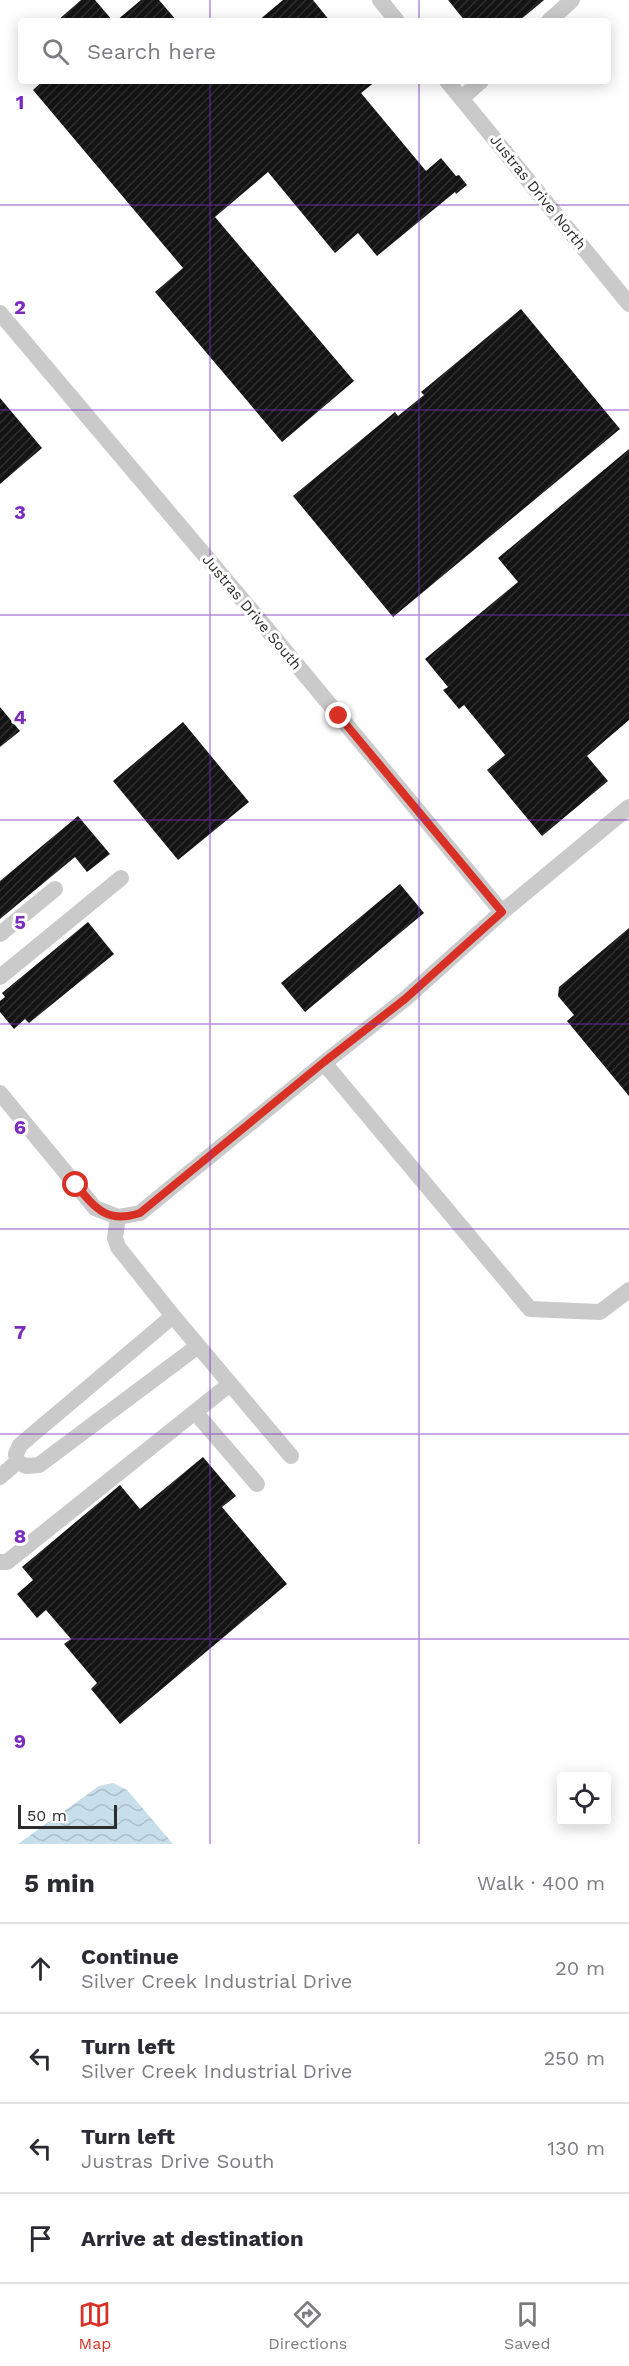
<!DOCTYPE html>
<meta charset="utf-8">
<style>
:root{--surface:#fff;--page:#f2f2f3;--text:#2b2b33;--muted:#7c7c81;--line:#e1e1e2;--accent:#d93025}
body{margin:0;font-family:"Work Sans",sans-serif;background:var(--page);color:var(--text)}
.controls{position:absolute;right:18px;bottom:18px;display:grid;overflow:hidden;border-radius:6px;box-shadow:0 3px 15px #0003}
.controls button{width:54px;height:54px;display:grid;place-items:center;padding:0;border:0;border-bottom:2px solid var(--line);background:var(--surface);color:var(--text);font:30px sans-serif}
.scale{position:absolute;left:18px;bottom:15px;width:99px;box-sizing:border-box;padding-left:6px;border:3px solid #2d2d2d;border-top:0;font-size:16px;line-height:21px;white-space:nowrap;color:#2d2d2d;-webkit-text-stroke:4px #fff;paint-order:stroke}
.stop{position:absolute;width:18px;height:18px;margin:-14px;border:4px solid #d93025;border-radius:50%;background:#fff}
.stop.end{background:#d93025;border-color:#fff;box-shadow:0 2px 6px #0008}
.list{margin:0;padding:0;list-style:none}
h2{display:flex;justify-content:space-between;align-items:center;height:78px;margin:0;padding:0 24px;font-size:26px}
h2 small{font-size:20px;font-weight:400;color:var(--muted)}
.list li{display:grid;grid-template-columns:39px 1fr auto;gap:18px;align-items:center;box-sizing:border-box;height:90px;padding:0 24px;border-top:2px solid var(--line)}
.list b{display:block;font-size:22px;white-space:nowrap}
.list p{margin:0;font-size:20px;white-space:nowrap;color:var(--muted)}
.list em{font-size:20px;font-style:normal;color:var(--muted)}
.icon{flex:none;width:33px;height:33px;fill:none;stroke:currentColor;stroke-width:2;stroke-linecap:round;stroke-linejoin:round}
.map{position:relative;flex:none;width:629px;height:1844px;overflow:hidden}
.search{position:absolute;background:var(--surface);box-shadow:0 3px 15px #0003;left:18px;right:18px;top:18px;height:66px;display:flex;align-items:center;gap:15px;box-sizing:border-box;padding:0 21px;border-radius:6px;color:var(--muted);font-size:22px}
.sheet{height:438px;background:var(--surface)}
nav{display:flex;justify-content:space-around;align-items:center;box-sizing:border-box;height:84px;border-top:2px solid var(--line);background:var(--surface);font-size:16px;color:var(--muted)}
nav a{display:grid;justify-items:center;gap:3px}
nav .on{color:var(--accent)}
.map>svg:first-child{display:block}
.water{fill:url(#water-waves)}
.building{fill:url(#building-hatch)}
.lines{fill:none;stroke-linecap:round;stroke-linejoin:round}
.minor{stroke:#cacaca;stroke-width:16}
.route{stroke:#d93025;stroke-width:8}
.grid{fill:none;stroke:#7b2cbf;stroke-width:1.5;stroke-opacity:0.55}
.labels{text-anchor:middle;stroke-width:6;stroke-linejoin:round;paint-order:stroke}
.street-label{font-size:15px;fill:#2d2d2d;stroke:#fff}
.grid-label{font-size:20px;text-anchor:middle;font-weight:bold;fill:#7b2cbf;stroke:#fff;stroke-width:6;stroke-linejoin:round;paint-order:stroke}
</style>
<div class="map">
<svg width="629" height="1844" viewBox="0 0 629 1844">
<defs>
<pattern id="water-waves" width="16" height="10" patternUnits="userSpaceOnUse" patternTransform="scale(1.5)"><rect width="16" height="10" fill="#c7deeb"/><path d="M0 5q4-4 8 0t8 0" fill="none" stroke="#abbfca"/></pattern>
<pattern id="building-hatch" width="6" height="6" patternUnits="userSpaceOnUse" patternTransform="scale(1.5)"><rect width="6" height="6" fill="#141414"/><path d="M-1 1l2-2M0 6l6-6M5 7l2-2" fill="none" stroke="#2e2e2e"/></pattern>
</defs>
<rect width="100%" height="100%" fill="#fff"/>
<path class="water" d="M 113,1783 L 127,1790 L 173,1844 L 18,1844 L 99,1786 Z"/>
<path class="building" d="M 81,0 L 95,0 L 113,21 L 57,21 Z
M 141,0 L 159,0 L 177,21 L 116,21 Z
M 283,0 L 313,0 L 330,21 L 258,21 Z
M 448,0 L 544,0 L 519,21 L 465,21 Z
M 43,81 L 376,81 L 361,93 L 426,171 L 441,158 L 456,176 L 459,175 L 467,185 L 456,194 L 455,192 L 377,256 L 358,233 L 335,253 L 268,172 L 215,217 L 354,381 L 282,442 L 155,292 L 183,268 L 33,90 Z
M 521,309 L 620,429 L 393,617 L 293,496 L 395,412 L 398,416 L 424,395 L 421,392 Z
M 0,398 L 42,448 L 0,484 Z
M 629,449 L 629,720 L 587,756 L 608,781 L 542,836 L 487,770 L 505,755 L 464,705 L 459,709 L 443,690 L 448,687 L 425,659 L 518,582 L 498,558 Z
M 0,707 L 20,731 L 0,747 Z
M 183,722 L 249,802 L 178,860 L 113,781 Z
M 78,816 L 110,854 L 87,872 L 75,857 L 0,919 L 0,881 Z
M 400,884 L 424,913 L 305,1012 L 281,983 Z
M 88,922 L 114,954 L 29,1023 L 25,1019 L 14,1029 L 0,1012 L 0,1001 L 5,997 L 2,993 Z
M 629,928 L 629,1096 L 567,1021 L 574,1015 L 558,996 L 559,987 Z
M 203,1457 L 236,1496 L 222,1507 L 287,1584 L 120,1724 L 91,1689 L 97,1683 L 64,1644 L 71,1639 L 46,1610 L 37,1618 L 17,1594 L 33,1580 L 22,1567 L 120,1485 L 140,1509 Z"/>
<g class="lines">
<path class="minor" d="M 380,0 L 397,21
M 549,21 L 572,0
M 447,81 L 629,304
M 462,98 L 481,81
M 0,313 L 257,617 L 502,912
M 0,934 L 55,889
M 0,977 L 121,878
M 324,1063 L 530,1309 L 600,1312 L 629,1290
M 0,1093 L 95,1208 L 118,1217 L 140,1213 L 324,1063 L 405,999 L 502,912 L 629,807
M 118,1217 L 115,1238 L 118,1247 L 173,1316 L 291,1456
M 195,1412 L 257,1484
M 17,1462 L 26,1466 L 39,1465 L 198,1346
M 0,1477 L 17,1462 L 16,1454 L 20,1445 L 173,1316
M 0,1562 L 7,1562 L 230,1384"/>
</g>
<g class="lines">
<path class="route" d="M 76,1185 C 95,1208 107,1224 140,1213 L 324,1062 L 405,999 L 502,912 L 339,716"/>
</g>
<path class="grid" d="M 210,0 L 210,21M 419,0 L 419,21M 210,81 L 210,1844M 419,81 L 419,1844M 0,205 L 629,205M 0,410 L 629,410M 0,615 L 629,615M 0,820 L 629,820M 0,1024 L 629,1024M 0,1229 L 629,1229M 0,1434 L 629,1434M 0,1639 L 629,1639"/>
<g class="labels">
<g class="street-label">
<text transform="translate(538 192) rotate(51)" y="5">Justras Drive North</text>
<text transform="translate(252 612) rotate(50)" y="5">Justras Drive South</text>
</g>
</g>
<g class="grid-label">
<text x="20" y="109">1</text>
<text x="20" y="314">2</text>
<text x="20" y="519">3</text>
<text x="20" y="724">4</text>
<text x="20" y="929">5</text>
<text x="20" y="1134">6</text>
<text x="20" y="1339">7</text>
<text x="20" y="1543">8</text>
<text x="20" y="1748">9</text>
</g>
</svg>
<div class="controls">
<button><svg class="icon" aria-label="locate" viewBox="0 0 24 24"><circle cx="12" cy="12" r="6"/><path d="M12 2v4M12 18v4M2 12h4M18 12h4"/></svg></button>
</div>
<div class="scale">50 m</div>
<div class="stop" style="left:76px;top:1185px"></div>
<div class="stop end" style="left:339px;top:716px"></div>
<div class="search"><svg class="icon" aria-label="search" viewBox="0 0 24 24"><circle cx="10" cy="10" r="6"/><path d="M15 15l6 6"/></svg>Search here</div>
</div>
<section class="sheet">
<h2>5 min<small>Walk · 400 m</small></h2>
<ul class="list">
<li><svg class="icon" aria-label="ahead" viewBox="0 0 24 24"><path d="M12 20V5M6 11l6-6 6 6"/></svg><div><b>Continue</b><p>Silver Creek Industrial Drive</p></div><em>20 m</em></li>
<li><svg class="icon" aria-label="left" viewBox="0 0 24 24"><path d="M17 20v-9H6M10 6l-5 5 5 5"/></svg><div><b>Turn left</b><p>Silver Creek Industrial Drive</p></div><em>250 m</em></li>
<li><svg class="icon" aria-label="left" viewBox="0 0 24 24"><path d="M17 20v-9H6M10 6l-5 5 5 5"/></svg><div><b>Turn left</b><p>Justras Drive South</p></div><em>130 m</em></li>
<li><svg class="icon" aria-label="arrive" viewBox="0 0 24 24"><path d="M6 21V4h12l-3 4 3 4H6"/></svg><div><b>Arrive at destination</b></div></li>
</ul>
</section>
<nav>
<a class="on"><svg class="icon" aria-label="map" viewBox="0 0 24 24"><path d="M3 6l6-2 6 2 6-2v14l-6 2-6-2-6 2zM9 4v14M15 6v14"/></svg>Map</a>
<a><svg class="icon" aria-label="directions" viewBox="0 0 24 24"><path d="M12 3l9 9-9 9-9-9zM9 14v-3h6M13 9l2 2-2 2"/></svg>Directions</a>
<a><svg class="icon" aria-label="saved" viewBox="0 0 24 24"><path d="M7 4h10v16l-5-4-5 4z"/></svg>Saved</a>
</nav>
